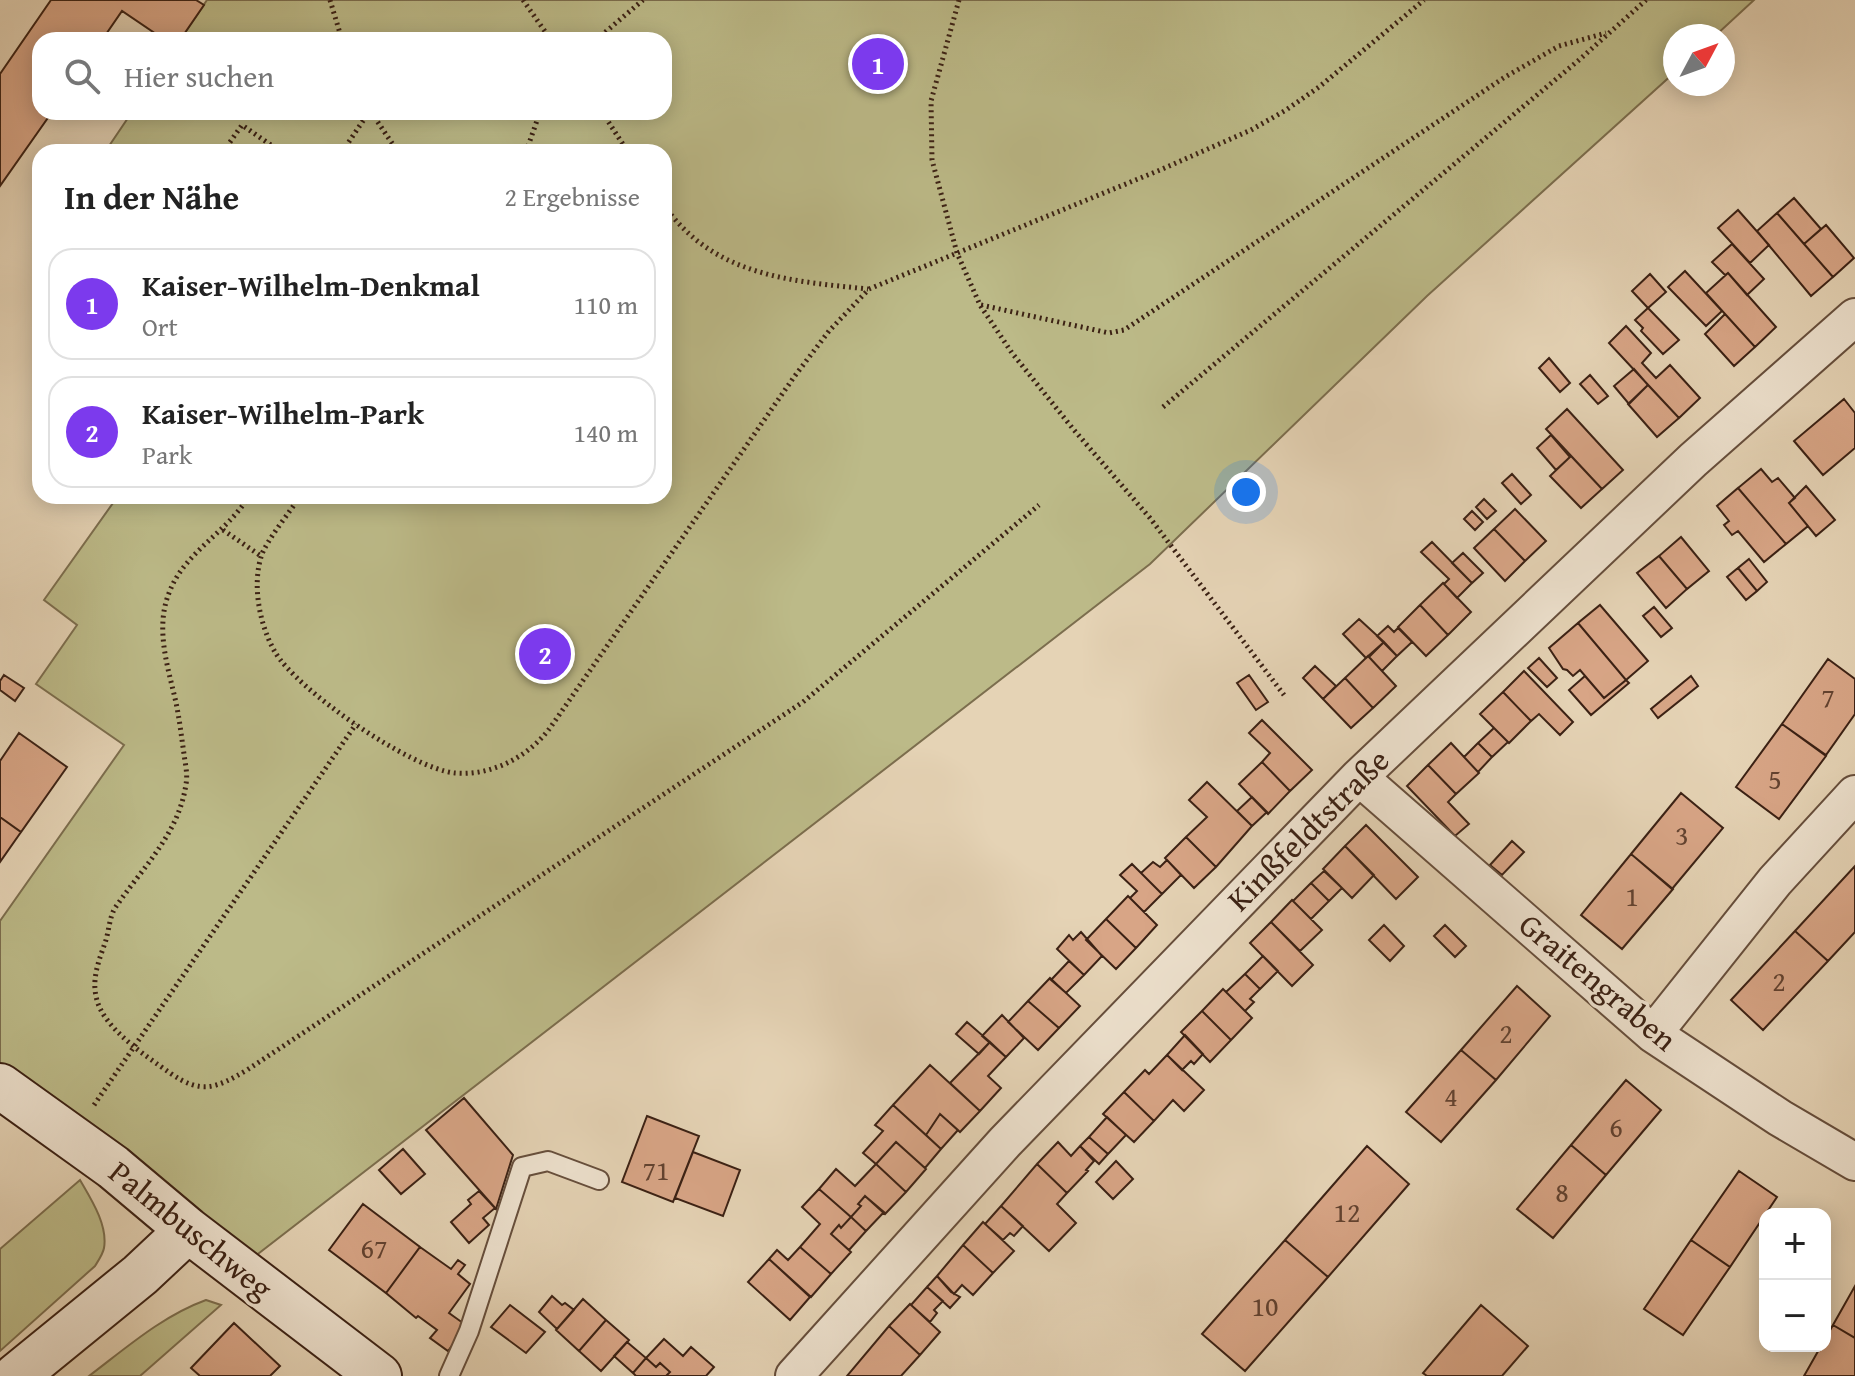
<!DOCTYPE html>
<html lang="de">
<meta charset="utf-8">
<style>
:root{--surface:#fff;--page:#f6f6f6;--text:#222;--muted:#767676;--line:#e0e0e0;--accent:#7c3aed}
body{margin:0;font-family:"Gentium Book Plus",serif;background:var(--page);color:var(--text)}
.controls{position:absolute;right:24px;bottom:24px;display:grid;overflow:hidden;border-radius:16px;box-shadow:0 4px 20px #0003}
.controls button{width:72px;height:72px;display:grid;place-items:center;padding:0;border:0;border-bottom:2px solid var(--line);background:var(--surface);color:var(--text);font:40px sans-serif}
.compass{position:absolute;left:1663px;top:24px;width:72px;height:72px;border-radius:50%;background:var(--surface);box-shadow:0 4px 20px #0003;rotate:49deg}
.you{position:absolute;left:1246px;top:492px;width:28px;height:28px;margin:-20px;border:6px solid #fff;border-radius:50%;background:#1a73e8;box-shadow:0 0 0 12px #1a73e833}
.badge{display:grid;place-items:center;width:52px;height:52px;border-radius:50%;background:var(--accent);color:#fff;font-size:26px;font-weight:700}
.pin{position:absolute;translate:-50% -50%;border:4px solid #fff;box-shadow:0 2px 8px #0006}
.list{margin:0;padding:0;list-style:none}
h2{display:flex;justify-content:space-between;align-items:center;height:104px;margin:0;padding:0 32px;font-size:34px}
h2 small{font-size:26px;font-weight:400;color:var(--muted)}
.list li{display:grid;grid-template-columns:52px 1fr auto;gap:24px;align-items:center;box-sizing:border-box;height:112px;margin:0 16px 16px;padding:0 16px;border:2px solid var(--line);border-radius:24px}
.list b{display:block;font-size:30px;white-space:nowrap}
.list p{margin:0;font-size:26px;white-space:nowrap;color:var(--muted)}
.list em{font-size:26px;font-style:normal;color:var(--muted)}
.icon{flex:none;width:44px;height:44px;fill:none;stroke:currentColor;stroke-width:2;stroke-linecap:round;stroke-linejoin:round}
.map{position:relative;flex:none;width:1855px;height:1376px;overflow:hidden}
.search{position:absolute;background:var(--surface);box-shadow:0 4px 20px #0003;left:32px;top:32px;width:640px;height:88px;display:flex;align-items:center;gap:20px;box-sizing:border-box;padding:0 28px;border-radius:24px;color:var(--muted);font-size:30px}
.panel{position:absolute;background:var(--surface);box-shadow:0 4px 20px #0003;left:32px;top:144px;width:640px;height:360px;border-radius:24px}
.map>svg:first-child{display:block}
.green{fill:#bcba88;stroke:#7c6e4e;stroke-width:2}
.building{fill:#d8a586;stroke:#3b2114;stroke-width:2}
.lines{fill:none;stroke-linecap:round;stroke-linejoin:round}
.lane-casing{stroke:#664e3c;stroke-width:22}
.street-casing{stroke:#664e3c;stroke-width:40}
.secondary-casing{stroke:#3b2114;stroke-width:48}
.path{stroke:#3b2114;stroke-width:5;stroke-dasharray:2 4;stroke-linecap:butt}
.lane{stroke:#eee2cf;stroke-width:18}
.street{stroke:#eee2cf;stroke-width:36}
.secondary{stroke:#eee2cf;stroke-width:44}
.labels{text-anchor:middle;stroke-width:7;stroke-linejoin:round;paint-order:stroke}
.number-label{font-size:28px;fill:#624230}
.street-label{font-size:32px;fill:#3b2114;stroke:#eee2cf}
</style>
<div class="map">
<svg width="1855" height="1376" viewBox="0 0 1855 1376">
<rect width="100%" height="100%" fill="#e5d3b5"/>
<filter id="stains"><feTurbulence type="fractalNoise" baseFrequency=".0025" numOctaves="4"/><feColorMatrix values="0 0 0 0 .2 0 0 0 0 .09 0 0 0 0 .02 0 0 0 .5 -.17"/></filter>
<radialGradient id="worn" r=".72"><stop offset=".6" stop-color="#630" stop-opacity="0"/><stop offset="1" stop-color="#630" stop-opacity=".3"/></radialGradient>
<path class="green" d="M 207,0 L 1754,0 L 1715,36 L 1675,36 L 1675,72 L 1427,296 L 1150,564 L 254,1257 L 0,1070 L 0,921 L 124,745 L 36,684 L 77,625 L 44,600 L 118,496 L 664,496 L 664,152 L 105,152 L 132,112 L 664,112 L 664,40 L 180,40 Z
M 80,1180 C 91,1199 108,1225 104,1248 C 103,1254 98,1261 95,1266 L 0,1351 L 0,1249 Z
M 206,1300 L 221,1305 L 140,1376 L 89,1376 C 126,1348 162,1316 206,1300 Z"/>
<path class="building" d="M 51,0 L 196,0 L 204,5 L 180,40 L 165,40 L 122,11 L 102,40 L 40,40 L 40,112 L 52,112 L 0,186 L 0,74 Z
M 1794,198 L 1821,229 L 1804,244 L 1777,213 Z
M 1738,210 L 1769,245 L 1750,263 L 1718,228 Z
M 1777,213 L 1833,277 L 1811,296 L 1757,231 Z
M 1826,225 L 1854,258 L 1833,277 L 1804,244 Z
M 1732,244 L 1764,279 L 1747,295 L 1728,273 L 1725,275 L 1712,262 Z
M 1685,271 L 1722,311 L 1706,326 L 1668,287 Z
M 1728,273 L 1776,327 L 1755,347 L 1706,293 Z
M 1650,274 L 1666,292 L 1648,308 L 1632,291 Z
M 1648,308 L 1679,340 L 1663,354 L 1641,331 L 1643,328 L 1635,320 Z
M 1725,314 L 1755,347 L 1734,366 L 1705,334 Z
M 1626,326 L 1651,353 L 1642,363 L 1656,378 L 1670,365 L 1700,398 L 1679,418 L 1609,343 Z
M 1549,358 L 1570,383 L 1560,392 L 1539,368 Z
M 1634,369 L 1648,385 L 1629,404 L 1614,386 Z
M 1590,375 L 1608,396 L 1598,404 L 1580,384 Z
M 1648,385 L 1679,418 L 1657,437 L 1628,404 Z
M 1844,399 L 1855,413 L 1855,448 L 1823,475 L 1794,441 Z
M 1567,409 L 1623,470 L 1602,489 L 1546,429 Z
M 1551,435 L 1570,457 L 1556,470 L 1537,448 Z
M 1571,456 L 1602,489 L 1581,508 L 1550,476 Z
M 1761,469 L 1772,482 L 1778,478 L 1795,498 L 1789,503 L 1808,526 L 1786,544 L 1738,488 Z
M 1512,474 L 1531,495 L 1521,504 L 1502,483 Z
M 1806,486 L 1835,520 L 1816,536 L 1789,503 Z
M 1738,488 L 1786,544 L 1764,562 L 1738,531 L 1732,535 L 1724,525 L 1729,521 L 1717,506 Z
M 1484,499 L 1496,511 L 1487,519 L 1476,507 Z
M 1515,509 L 1546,541 L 1525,561 L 1494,529 Z
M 1472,511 L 1483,522 L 1475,530 L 1464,519 Z
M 1494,529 L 1525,561 L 1505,581 L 1474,548 Z
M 1681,537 L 1709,571 L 1687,589 L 1659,556 Z
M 1432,542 L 1472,583 L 1457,598 L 1444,584 L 1449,579 L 1421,552 Z
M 1463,553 L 1483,573 L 1472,583 L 1452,563 Z
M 1659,556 L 1687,589 L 1666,608 L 1637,573 Z
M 1749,559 L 1767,582 L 1757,591 L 1738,568 Z
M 1738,568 L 1757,591 L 1746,600 L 1727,577 Z
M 1443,583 L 1471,612 L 1448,635 L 1420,605 Z
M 1420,605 L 1448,635 L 1426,656 L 1398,627 Z
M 1600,605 L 1648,661 L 1626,680 L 1578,623 Z
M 1654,607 L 1672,628 L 1661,637 L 1643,616 Z
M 1359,619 L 1384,642 L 1366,658 L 1343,634 Z
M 1578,623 L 1626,680 L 1604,698 L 1580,670 L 1573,676 L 1567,670 L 1563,669 L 1549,648 Z
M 1388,626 L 1394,632 L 1398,628 L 1412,642 L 1397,656 L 1377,636 Z
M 1384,642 L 1397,656 L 1382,671 L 1369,657 Z
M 1368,656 L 1396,686 L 1373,708 L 1345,678 Z
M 1539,658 L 1557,678 L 1547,687 L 1528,668 Z
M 1828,659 L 1855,679 L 1855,714 L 1826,755 L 1782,724 Z
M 1315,666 L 1336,686 L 1323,699 L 1303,678 Z
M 1524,671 L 1573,722 L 1560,735 L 1539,714 L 1531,721 L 1503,692 Z
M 4,675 L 24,688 L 15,701 L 0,690 L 0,681 Z
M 1249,675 L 1268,702 L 1256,710 L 1237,683 Z
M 1585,676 L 1604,698 L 1626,680 L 1629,683 L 1591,715 L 1569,690 Z
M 1691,676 L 1698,686 L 1658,718 L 1651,709 Z
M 1345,678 L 1373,708 L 1351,728 L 1323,699 Z
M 1503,692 L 1531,721 L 1509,743 L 1480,714 Z
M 1262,720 L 1312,770 L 1290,791 L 1262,762 L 1270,753 L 1249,733 Z
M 1782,724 L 1826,756 L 1779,819 L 1736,787 Z
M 1494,728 L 1508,742 L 1492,757 L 1478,743 Z
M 19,733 L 67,767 L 21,832 L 0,817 L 0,761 Z
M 1451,743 L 1479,773 L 1456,794 L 1428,765 Z
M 1478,743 L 1492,757 L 1478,772 L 1464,757 Z
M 1262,762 L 1290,791 L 1268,814 L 1239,784 Z
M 1428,765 L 1456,794 L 1448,802 L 1469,824 L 1455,836 L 1407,786 Z
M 1207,782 L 1252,826 L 1216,867 L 1186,837 L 1207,817 L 1189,800 Z
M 1681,793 L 1723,828 L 1672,889 L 1631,854 Z
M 1252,797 L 1267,812 L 1252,826 L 1237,811 Z
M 0,817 L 21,832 L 0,862 Z
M 1366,825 L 1418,877 L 1396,899 L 1345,846 Z
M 1186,837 L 1216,867 L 1194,888 L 1165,858 Z
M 1512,841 L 1524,852 L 1502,875 L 1490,865 Z
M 1345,846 L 1374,875 L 1352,898 L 1323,869 Z
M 1631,854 L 1673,889 L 1622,949 L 1581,915 Z
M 1167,860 L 1181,875 L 1162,894 L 1141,873 L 1153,862 L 1160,867 Z
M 1132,864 L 1162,894 L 1144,912 L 1130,898 L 1137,891 L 1120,875 Z
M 1855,866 L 1855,932 L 1828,961 L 1795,931 Z
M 1324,871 L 1342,888 L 1329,901 L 1311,883 Z
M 1311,883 L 1329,901 L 1311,919 L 1293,901 Z
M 1128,896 L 1157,925 L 1136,948 L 1106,919 Z
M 1292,900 L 1322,930 L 1300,951 L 1271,922 Z
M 1106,919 L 1136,948 L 1116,969 L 1086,940 Z
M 1271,922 L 1313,965 L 1292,986 L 1250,943 Z
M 1384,925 L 1404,946 L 1390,961 L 1369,940 Z
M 1445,925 L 1466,946 L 1455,957 L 1434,936 Z
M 1795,931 L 1828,961 L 1763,1030 L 1731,1000 Z
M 1081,932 L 1102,956 L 1084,975 L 1057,949 L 1069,935 L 1073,940 Z
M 1263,956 L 1278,971 L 1260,989 L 1245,974 Z
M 1069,961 L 1084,975 L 1066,993 L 1051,980 Z
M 1245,974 L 1260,989 L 1250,999 L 1254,1002 L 1245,1011 L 1226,992 Z
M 1050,978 L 1080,1006 L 1059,1028 L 1028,1001 Z
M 1517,986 L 1550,1016 L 1496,1080 L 1461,1050 Z
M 1223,989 L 1252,1018 L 1231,1040 L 1202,1011 Z
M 1028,1001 L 1059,1028 L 1038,1050 L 1008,1022 Z
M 1202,1011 L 1231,1040 L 1210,1062 L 1181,1032 Z
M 1002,1015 L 1024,1038 L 1006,1057 L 982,1036 Z
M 967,1022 L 990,1042 L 979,1054 L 956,1034 Z
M 1185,1035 L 1203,1054 L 1194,1064 L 1191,1061 L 1182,1070 L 1167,1055 Z
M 990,1042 L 1006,1057 L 988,1076 L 1001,1088 L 980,1111 L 950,1083 Z
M 1461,1050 L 1496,1080 L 1441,1142 L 1406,1112 Z
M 1167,1055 L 1204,1090 L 1184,1111 L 1173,1100 L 1154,1121 L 1124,1092 L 1145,1070 L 1149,1074 Z
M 930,1065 L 980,1111 L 960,1132 L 940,1114 L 926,1135 L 893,1105 Z
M 1626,1080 L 1661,1110 L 1606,1175 L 1571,1145 Z
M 1124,1092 L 1154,1121 L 1134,1142 L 1103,1114 Z
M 464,1098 L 513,1155 L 496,1209 L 426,1130 Z
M 893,1105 L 941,1149 L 925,1168 L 896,1142 L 876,1164 L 863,1153 L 883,1131 L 875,1125 Z
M 940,1114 L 958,1130 L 941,1149 L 926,1135 Z
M 647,1116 L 699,1136 L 673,1202 L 622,1182 Z
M 1107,1117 L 1126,1135 L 1108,1154 L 1089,1137 Z
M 1089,1137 L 1108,1154 L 1099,1164 L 1080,1146 Z
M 896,1142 L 926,1169 L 906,1192 L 876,1164 Z
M 1058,1142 L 1071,1156 L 1080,1146 L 1094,1161 L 1086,1170 L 1088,1171 L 1067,1193 L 1037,1164 Z
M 1571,1145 L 1606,1175 L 1553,1238 L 1517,1209 Z
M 1367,1146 L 1409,1184 L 1328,1277 L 1285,1240 Z
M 403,1149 L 425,1174 L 401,1194 L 379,1170 Z
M 693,1152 L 740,1170 L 723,1216 L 675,1198 Z
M 1116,1161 L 1133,1179 L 1113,1199 L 1096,1182 Z
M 876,1164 L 906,1192 L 885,1214 L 865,1196 L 858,1204 L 861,1206 L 851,1217 L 819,1189 L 836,1169 L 855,1186 Z
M 1037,1164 L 1067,1193 L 1057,1204 L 1076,1223 L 1049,1251 L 1001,1206 Z
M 1739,1171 L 1777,1197 L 1730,1267 L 1691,1240 Z
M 819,1189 L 851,1217 L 841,1228 L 839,1225 L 831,1234 L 851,1252 L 831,1274 L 800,1247 L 820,1224 L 802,1207 Z
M 479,1191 L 495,1208 L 483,1218 L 489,1225 L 469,1243 L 451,1222 L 471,1204 L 468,1200 Z
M 865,1196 L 884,1212 L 866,1231 L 851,1217 L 861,1206 L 858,1204 Z
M 363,1204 L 420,1247 L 386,1293 L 329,1250 Z
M 1001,1206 L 1023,1226 L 1014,1236 L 1010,1233 L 1003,1240 L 985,1224 Z
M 851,1217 L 866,1231 L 849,1250 L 831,1234 L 839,1225 L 841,1228 Z
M 983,1222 L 1014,1251 L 993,1273 L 963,1245 Z
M 1285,1240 L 1328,1277 L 1245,1371 L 1202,1334 Z
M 1691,1240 L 1730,1267 L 1683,1335 L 1644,1309 Z
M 963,1245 L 993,1273 L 973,1295 L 962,1285 L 954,1294 L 937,1276 Z
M 420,1247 L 451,1269 L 458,1260 L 465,1265 L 458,1274 L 470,1284 L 449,1313 L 463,1323 L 457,1339 L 448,1351 L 430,1338 L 437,1330 L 418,1316 L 416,1318 L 386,1293 Z
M 800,1247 L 831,1274 L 811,1297 L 769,1259 L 777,1250 L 788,1260 Z
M 769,1259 L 810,1297 L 790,1320 L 748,1282 Z
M 937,1276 L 951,1292 L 960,1297 L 950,1308 L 927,1287 Z
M 1855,1286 L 1855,1338 L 1833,1325 Z
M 927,1287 L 943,1301 L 934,1310 L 937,1313 L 930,1322 L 911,1305 Z
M 552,1296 L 562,1305 L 565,1303 L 574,1310 L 557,1329 L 539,1312 Z
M 583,1299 L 606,1320 L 579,1351 L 556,1330 Z
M 910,1304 L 940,1332 L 920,1355 L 889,1326 Z
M 510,1305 L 545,1332 L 526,1353 L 491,1327 Z
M 1481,1305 L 1528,1346 L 1502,1376 L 1427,1376 L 1423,1373 Z
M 606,1320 L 629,1340 L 601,1371 L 579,1351 Z
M 234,1323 L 280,1366 L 270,1376 L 200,1376 L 191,1368 Z
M 1833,1325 L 1855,1338 L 1855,1376 L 1804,1376 L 1821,1346 L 1825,1346 L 1825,1339 Z
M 889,1326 L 920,1355 L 901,1376 L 847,1376 Z
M 664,1339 L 683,1356 L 691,1347 L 714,1367 L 706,1376 L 666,1376 L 670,1372 L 660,1363 L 656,1367 L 646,1358 Z
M 627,1342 L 646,1358 L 633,1373 L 614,1356 Z
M 646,1358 L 656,1367 L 660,1363 L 670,1372 L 666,1376 L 636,1376 L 633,1373 Z"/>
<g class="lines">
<g class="lane-casing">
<path id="lane" d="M 449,1376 L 469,1331 L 522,1167 L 548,1161 L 599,1180"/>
</g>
<g class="street-casing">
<path id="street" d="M 1359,777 L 1653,1034 L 1780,1118 L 1855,1162
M 1653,1034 L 1775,881 L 1855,794
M 794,1376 L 1005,1142 L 1359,777 L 1693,460 L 1855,317"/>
</g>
<g class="secondary-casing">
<path id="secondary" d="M 0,1086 L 113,1167 L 188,1230 L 379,1376
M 16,1376 L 140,1275 L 188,1230"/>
</g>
<path class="path" d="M 330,0 L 342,40
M 523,0 L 551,40
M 959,0 L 931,101 L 932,160 L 957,253 L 980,305 L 1012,353 L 1074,430 L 1150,518 L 1284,695
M 596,40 L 643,0
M 371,112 L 398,152
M 602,112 L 628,152
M 223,152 L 242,125 L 281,152
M 342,152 L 369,112
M 526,152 L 540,112
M 664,205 C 713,276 790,281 868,289
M 981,305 L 1109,333 L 1124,330 L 1505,77 L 1559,46 L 1606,33
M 1163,407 L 1579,60 L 1646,0
M 249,496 C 227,533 184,552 169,593 C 156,626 166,661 174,694 C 179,714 181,734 184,754 C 185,763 188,774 186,784 C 179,834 142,868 115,908 C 109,918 109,932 105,943 C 99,960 92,978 96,996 C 101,1027 146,1056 170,1073 C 202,1095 216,1088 247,1070 L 803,702 L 1039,505
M 300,496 C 291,511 265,542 261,557 C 252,587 260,626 275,652 C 297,690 411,769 455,773 C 492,776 528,757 550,728 L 794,377 L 829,331 L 869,289 L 1160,170 L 1251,130 L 1286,110 L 1319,87 L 1424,0
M 223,530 L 261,556
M 94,1105 L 356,724"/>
<use href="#lane" class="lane"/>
<use href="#street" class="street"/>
<use href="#secondary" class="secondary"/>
</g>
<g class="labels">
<g class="number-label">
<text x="1828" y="707">7</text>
<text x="1775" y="789">5</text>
<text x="1682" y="845">3</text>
<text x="1632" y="906">1</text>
<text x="1779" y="991">2</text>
<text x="1506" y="1043">2</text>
<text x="1451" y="1106">4</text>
<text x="1616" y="1137">6</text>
<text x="656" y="1180">71</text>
<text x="1562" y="1202">8</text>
<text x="1347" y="1222">12</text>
<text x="374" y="1258">67</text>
<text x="1265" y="1316">10</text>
</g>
<g class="street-label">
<text transform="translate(1308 830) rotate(-45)" y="11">Kinßfeldtstraße</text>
<text transform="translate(1598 982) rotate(40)" y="11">Graitengraben</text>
<text transform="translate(191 1230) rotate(39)" y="11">Palmbuschweg</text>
</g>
</g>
<rect width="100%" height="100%" filter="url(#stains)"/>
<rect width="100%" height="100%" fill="url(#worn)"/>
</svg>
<div class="controls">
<button>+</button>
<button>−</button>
</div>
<svg class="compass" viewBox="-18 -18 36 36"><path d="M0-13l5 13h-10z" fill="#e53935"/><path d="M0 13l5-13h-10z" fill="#767676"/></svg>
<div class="you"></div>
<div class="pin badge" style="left:878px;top:64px">1</div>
<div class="pin badge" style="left:545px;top:654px">2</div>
<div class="search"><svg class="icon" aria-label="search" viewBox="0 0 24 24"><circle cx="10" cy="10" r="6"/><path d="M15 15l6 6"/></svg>Hier suchen</div>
<section class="panel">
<h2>In der Nähe<small>2 Ergebnisse</small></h2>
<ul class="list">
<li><span class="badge">1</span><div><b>Kaiser-Wilhelm-Denkmal</b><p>Ort</p></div><em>110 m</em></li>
<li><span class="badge">2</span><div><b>Kaiser-Wilhelm-Park</b><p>Park</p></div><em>140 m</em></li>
</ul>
</section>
</div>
